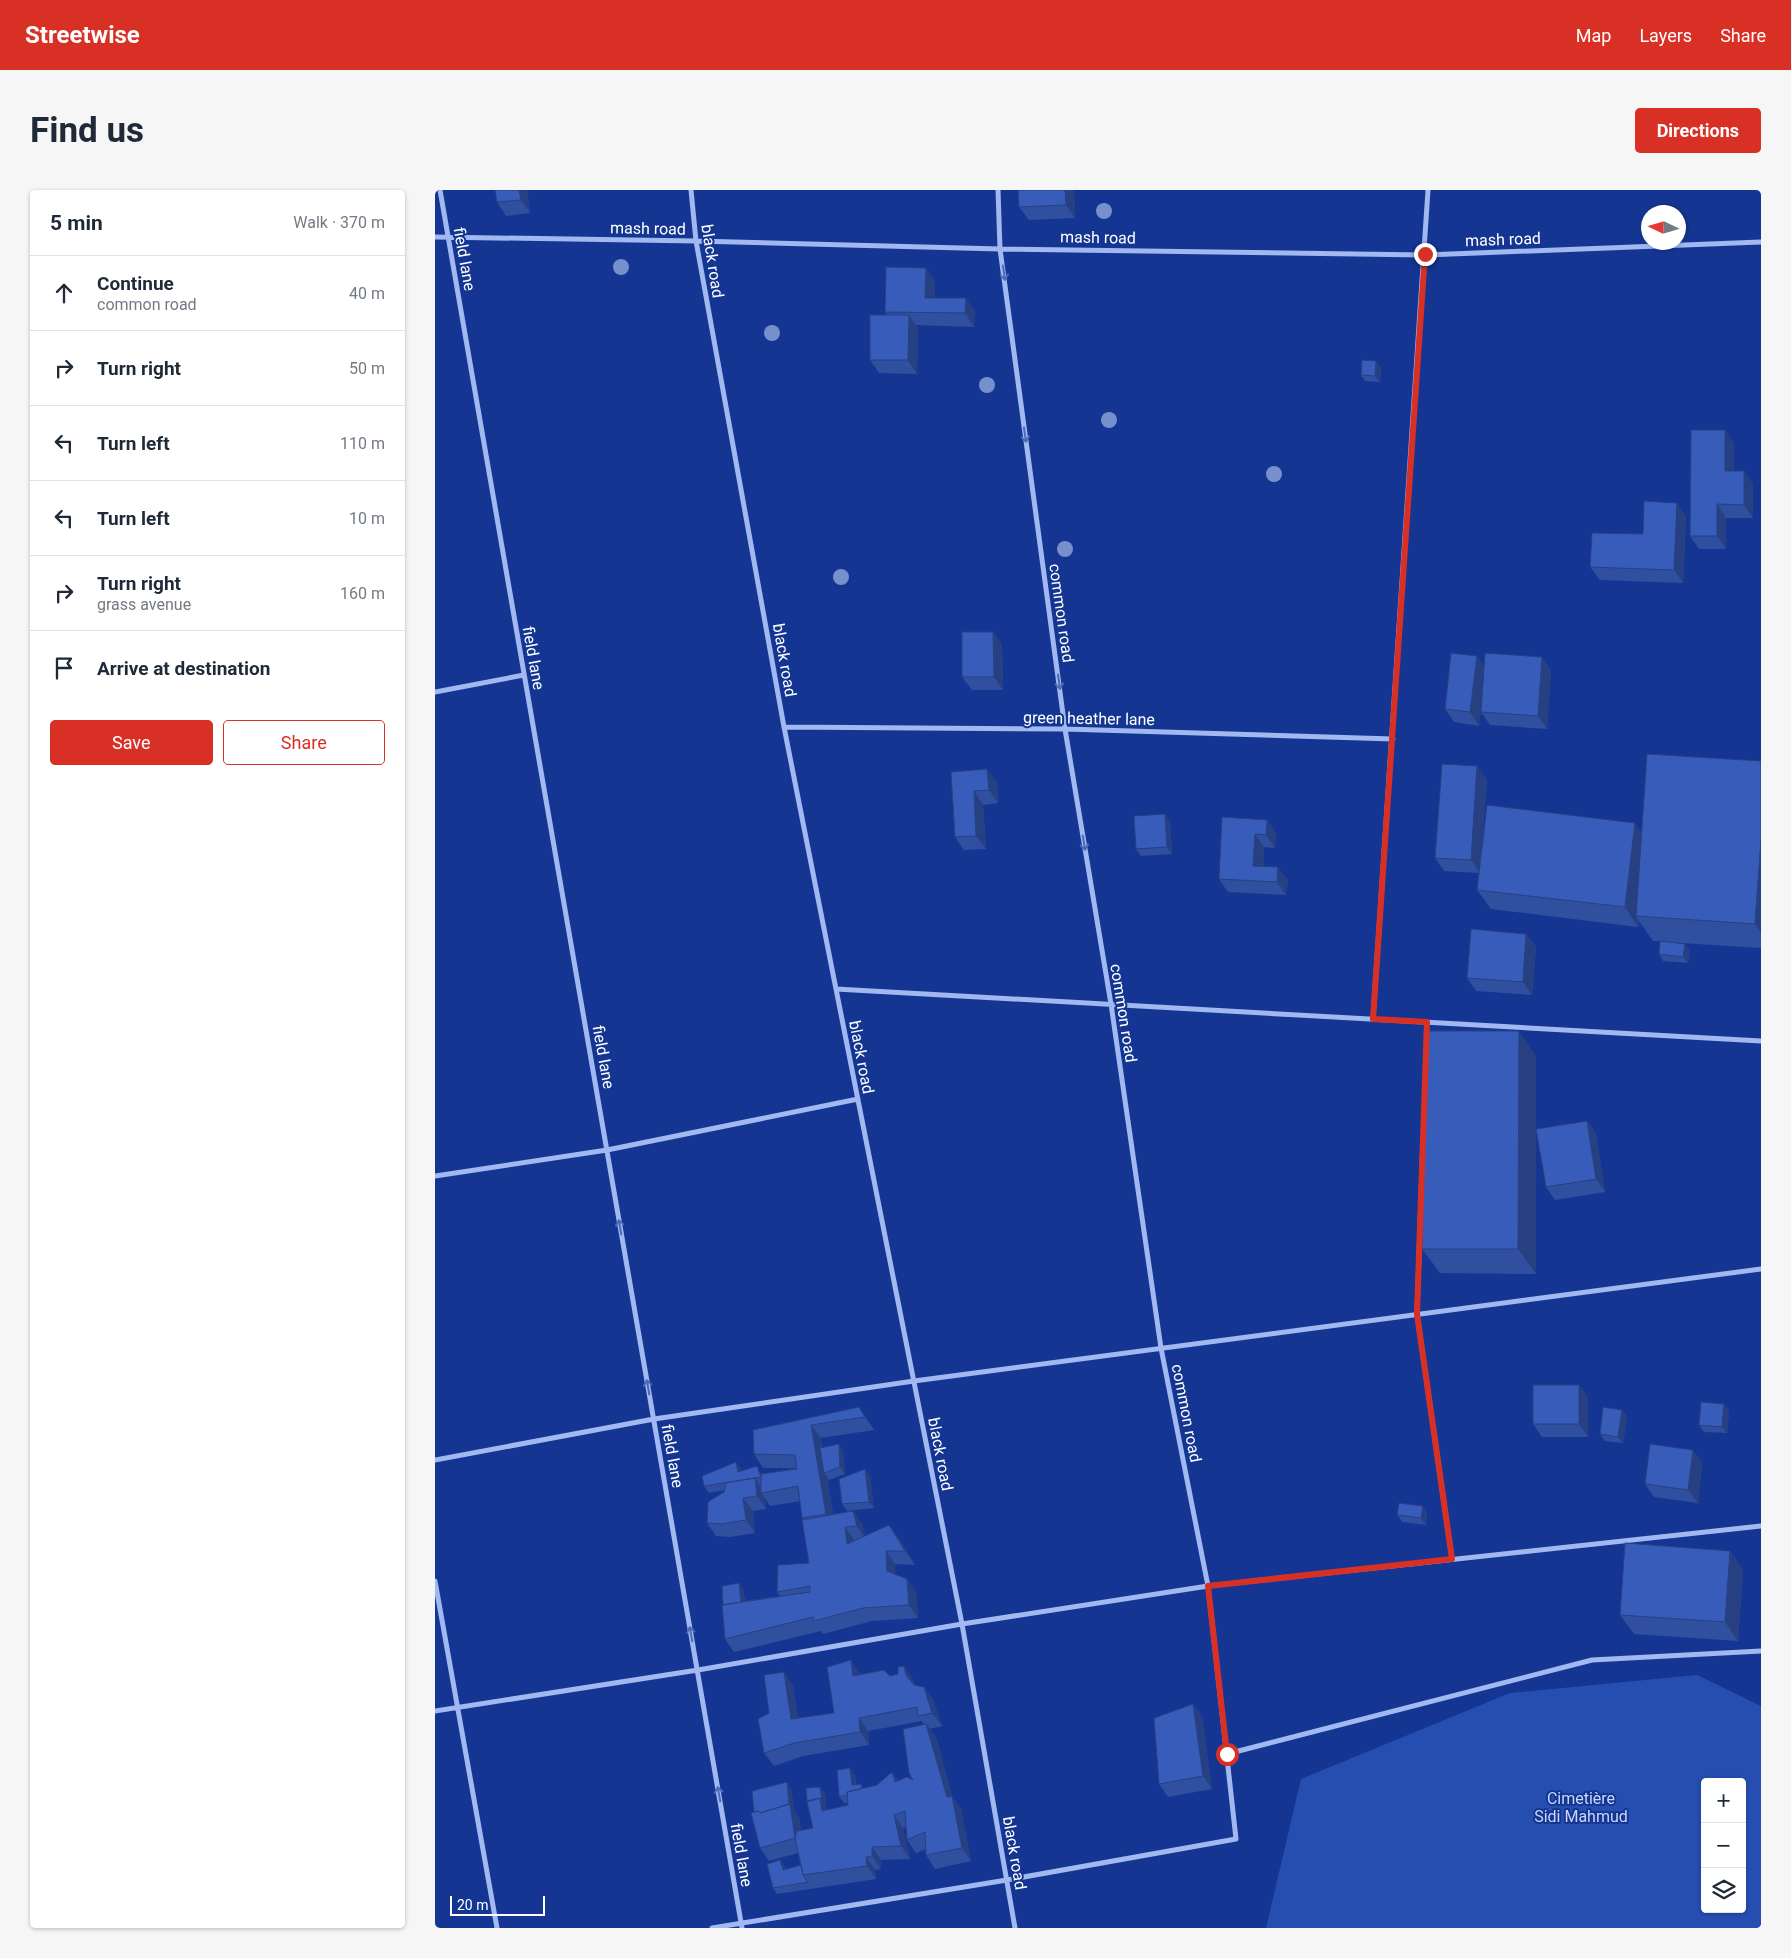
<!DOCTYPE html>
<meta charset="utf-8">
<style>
:root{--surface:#fff;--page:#f6f6f7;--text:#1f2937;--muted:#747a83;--line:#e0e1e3;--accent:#d93025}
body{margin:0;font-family:Roboto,sans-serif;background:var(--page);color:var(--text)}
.controls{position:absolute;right:15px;bottom:15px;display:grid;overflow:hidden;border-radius:5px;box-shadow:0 1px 4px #0004}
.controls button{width:45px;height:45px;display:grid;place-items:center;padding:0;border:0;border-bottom:1px solid var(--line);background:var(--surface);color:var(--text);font:25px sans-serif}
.compass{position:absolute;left:1206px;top:15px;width:45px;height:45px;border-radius:50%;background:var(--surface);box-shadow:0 1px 4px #0004;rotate:274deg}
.scale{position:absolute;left:15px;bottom:12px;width:95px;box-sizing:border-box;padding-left:5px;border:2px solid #fff;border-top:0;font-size:14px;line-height:18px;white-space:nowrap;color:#fff;-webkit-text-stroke:4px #143692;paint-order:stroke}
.stop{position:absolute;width:15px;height:15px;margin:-11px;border:4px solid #d93025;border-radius:50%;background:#fff}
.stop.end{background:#d93025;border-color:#fff;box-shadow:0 1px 5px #0008}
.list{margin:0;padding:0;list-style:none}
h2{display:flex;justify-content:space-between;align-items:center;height:65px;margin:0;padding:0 20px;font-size:21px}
h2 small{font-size:16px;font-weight:400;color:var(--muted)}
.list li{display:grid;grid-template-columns:32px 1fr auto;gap:15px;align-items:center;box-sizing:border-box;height:75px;padding:0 20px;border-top:1px solid var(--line)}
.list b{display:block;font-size:19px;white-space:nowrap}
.list p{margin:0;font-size:16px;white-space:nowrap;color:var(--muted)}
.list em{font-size:16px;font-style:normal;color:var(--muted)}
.actions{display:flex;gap:10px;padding:15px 20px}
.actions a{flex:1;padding:11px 0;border:1px solid var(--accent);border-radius:5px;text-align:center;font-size:18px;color:var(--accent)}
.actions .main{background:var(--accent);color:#fff}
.icon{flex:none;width:28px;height:28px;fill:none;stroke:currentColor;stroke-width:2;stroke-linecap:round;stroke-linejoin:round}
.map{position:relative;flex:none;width:1326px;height:1738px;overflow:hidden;border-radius:5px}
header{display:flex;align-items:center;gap:30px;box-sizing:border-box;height:70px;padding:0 25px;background:var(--accent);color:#fff}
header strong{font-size:24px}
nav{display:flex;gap:28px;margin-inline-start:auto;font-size:18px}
.intro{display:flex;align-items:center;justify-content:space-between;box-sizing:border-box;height:120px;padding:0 30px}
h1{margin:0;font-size:35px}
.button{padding:12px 22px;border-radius:5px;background:var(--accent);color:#fff;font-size:18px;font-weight:700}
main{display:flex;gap:30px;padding:0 30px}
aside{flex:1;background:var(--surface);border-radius:5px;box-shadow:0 1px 4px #0004}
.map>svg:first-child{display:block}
.green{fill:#264eb1;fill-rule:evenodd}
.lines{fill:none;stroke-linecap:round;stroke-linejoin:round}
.street{stroke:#a1b8f1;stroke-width:5}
.tree{fill:#778fcc}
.wall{fill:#304f9f}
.shaded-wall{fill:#274082}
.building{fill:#385cb9;stroke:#274082}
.oneway{stroke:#4c6ab8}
.route{stroke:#d93025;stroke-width:6}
.labels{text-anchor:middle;stroke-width:4;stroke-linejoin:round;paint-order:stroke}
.street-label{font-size:16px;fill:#fff;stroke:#143692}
.park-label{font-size:16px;fill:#c8d7fc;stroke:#143692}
</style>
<header>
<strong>Streetwise</strong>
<nav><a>Map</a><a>Layers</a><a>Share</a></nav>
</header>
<div class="intro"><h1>Find us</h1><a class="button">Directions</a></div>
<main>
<aside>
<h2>5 min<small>Walk · 370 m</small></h2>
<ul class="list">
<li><svg class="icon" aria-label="ahead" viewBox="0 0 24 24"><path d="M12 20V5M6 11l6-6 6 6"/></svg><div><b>Continue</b><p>common road</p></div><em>40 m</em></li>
<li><svg class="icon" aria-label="right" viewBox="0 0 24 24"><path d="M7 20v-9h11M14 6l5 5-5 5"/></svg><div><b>Turn right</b></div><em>50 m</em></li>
<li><svg class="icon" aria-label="left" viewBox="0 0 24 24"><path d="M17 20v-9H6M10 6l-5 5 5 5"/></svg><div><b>Turn left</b></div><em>110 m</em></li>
<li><svg class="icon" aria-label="left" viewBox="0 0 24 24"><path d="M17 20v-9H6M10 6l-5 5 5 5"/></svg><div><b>Turn left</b></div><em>10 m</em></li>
<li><svg class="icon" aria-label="right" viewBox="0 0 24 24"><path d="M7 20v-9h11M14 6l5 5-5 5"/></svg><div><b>Turn right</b><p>grass avenue</p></div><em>160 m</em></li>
<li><svg class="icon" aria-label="arrive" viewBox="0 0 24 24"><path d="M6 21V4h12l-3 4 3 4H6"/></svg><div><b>Arrive at destination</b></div></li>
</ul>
<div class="actions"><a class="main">Save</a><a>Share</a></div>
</aside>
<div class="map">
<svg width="1326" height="1738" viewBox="0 0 1326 1738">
<rect width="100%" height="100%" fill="#143692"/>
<path class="green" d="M 1262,1485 L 1326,1516 L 1326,1738 L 831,1738 L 866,1589 L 1075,1503 ZM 1270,1592 L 1307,1592 L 1307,1719 L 1270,1719 Z"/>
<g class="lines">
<path class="street" d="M 5,0 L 307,1738
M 256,0 L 261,51 L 349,537 L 527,1434 L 580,1738
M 0,47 L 261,51 L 565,59 L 990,65 L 1326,52
M 0,502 L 89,485
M 349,537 L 630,539 L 958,549
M 401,799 L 1326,851
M 938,829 L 993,0
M 988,948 L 982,1124 L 1017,1369
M 0,986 L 172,960 L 423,909
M 0,1270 L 219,1229 L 479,1191 L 1326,1079
M 0,1391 L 62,1738
M 0,1521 L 263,1480 L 527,1434 L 773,1396 L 1326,1336
M 792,1564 L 1157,1470 L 1326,1461
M 277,1738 L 572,1690 L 801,1649 L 773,1396 L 726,1158 L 676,814 L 630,539 L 565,59 L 563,0"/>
</g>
<g class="tree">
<circle cx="669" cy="21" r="8"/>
<circle cx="186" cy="77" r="8"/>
<circle cx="337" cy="143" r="8"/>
<circle cx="552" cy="195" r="8"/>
<circle cx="674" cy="230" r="8"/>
<circle cx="839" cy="284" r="8"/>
<circle cx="630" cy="359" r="8"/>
<circle cx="406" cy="387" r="8"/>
</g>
<path class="wall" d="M 60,0 L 92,0 L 95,23 L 71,26 L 62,12 Z
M 639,0 L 640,28 L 594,30 L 584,17 Z
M 500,91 L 500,108 L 540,121 L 539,137 L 481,135 L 483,138 L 482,184 L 444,183 L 435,170 L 452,125 L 450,122 Z
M 941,171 L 946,178 L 945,192 L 930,191 L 926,185 Z
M 1299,253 L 1299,281 L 1318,294 L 1318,328 L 1291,328 L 1291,359 L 1264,359 L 1255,346 Z
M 1251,326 L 1248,393 L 1165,390 L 1155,377 L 1208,344 Z
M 558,442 L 567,455 L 568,500 L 537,500 L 527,487 Z
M 1042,466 L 1049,476 L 1116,480 L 1112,539 L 1055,535 L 1046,522 L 1046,519 L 1044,536 L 1019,532 L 1010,519 Z
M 1326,571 L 1326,758 L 1229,752 L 1250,754 L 1255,761 L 1253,773 L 1228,771 L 1224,764 L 1225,751 L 1218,751 L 1204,731 L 1203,737 L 1056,719 L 1042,700 L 1044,683 L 1009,681 L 1000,668 L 1052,589 L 1046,665 L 1206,642 Z
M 516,582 L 562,592 L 563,613 L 548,615 L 551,659 L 529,660 L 520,647 Z
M 787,627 L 832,630 L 841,643 L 840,658 L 829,657 L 828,676 L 853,690 L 851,705 L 793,702 L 784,689 Z
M 735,631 L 737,664 L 706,666 L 701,659 Z
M 1091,744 L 1101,757 L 1097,805 L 1041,801 L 1032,788 Z
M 1101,866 L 1101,1084 L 1005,1083 L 987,1059 Z
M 1152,931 L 1161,944 L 1170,1002 L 1120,1010 L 1111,997 Z
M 1144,1195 L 1153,1208 L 1153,1247 L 1107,1247 L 1098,1234 Z
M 424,1217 L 439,1240 L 386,1248 L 387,1258 L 408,1261 L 410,1284 L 394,1290 L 392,1287 L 398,1324 L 418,1321 L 427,1334 L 430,1346 L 464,1348 L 480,1375 L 460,1374 L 460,1385 L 472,1389 L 481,1402 L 483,1428 L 437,1431 L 388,1444 L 386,1441 L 299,1462 L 290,1449 L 288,1415 L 308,1399 L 310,1411 L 345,1406 L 342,1402 L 374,1373 L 365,1311 L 335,1316 L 330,1308 L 331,1319 L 318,1321 L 320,1343 L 295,1347 L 281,1346 L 272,1333 L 289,1302 L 290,1300 L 274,1303 L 269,1296 L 306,1279 L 306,1281 L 327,1284 L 362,1278 L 328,1278 L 319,1264 L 318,1240 Z
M 1187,1220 L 1192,1226 L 1188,1253 L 1170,1251 L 1165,1244 Z
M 1294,1220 L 1292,1243 L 1269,1242 L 1264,1235 Z
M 1258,1260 L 1267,1273 L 1263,1313 L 1219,1307 L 1210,1294 Z
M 435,1286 L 439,1318 L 412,1321 L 407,1314 Z
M 992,1323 L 991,1335 L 967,1332 L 962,1325 Z
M 1295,1361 L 1308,1380 L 1303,1451 L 1199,1444 L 1185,1425 Z
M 425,1483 L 426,1484 L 478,1489 L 480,1496 L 489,1497 L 498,1510 L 507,1536 L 494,1539 L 501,1547 L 517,1606 L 526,1619 L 536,1671 L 500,1679 L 491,1665 L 491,1659 L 481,1663 L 472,1650 L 471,1637 L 468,1638 L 475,1669 L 446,1670 L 446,1679 L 440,1680 L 441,1689 L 342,1704 L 338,1698 L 345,1670 L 350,1677 L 351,1680 L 366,1675 L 363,1663 L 334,1671 L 325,1658 L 319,1622 L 356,1599 L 359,1620 L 364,1627 L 366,1640 L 378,1638 L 372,1611 L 390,1603 L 391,1617 L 393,1620 L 413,1615 L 413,1613 L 409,1613 L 404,1606 L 420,1585 L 421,1595 L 429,1598 L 442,1595 L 457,1582 L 463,1591 L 478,1590 L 489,1535 L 487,1531 L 433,1541 L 434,1555 L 368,1566 L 339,1576 L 329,1563 L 334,1523 L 358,1495 L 363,1528 L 399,1523 Z
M 758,1514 L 767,1527 L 777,1599 L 733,1607 L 724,1594 Z"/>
<path class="shaded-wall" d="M 84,0 L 92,0 L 95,23 L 86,10 Z
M 630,0 L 639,0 L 640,28 L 631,15 Z
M 491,78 L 500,91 L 500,121 L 490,108 Z
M 531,108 L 540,121 L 539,137 L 530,123 Z
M 474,125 L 483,138 L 482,184 L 473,170 Z
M 941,171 L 946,178 L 945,192 L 940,186 Z
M 1290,240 L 1299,253 L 1299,294 L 1290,281 Z
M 1309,281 L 1318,294 L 1318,328 L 1309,315 Z
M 1242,313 L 1251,326 L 1248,393 L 1239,380 Z
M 1282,314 L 1291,328 L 1291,359 L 1282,346 Z
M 558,442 L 567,455 L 568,500 L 559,487 Z
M 1042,466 L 1051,479 L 1044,536 L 1035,522 Z
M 1107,467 L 1116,480 L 1112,539 L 1103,526 Z
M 1042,576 L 1052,589 L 1045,683 L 1036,670 Z
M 552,579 L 562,592 L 563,613 L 554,600 Z
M 539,601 L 548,615 L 551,659 L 541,646 Z
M 730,624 L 735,631 L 737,664 L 732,657 Z
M 832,630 L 841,643 L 840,658 L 831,645 Z
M 1200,633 L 1213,652 L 1201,726 L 1204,731 L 1203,737 L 1190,717 Z
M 820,644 L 829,657 L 828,689 L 818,676 Z
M 1326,649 L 1326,743 L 1320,734 Z
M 843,677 L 853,690 L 851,705 L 842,692 Z
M 1091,744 L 1101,757 L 1097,805 L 1088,792 Z
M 1250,754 L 1255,761 L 1253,773 L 1248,767 Z
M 1084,841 L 1101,866 L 1101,1084 L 1083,1059 Z
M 1152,931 L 1161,944 L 1170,1002 L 1161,989 Z
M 1144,1195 L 1153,1208 L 1153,1247 L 1144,1234 Z
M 1289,1214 L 1294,1220 L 1292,1243 L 1287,1237 Z
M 1187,1220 L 1192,1226 L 1188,1253 L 1183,1247 Z
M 376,1235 L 386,1248 L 391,1282 L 389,1283 L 392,1287 L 400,1337 L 391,1324 Z
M 404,1254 L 408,1261 L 410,1284 L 405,1277 Z
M 1258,1260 L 1267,1273 L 1263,1313 L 1253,1300 Z
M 301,1272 L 306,1279 L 308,1289 L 303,1282 Z
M 430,1279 L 435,1286 L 439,1318 L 434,1312 Z
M 320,1288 L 329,1301 L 326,1303 L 330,1308 L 331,1319 L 322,1306 Z
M 308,1308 L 318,1321 L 320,1343 L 311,1330 Z
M 988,1316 L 992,1323 L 991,1335 L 986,1328 Z
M 418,1321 L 427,1334 L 431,1349 L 422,1336 Z
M 454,1335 L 464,1348 L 480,1375 L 470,1361 Z
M 410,1337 L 419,1350 L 421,1367 L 412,1354 Z
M 451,1361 L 460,1374 L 461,1394 L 452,1381 Z
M 1295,1361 L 1308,1380 L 1303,1451 L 1290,1432 Z
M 472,1389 L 481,1402 L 483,1428 L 474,1415 Z
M 304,1393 L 308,1399 L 311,1422 L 306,1415 Z
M 416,1470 L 425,1483 L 427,1499 L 418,1486 Z
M 469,1476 L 478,1489 L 480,1498 L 471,1485 Z
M 349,1482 L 358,1495 L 365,1542 L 356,1529 Z
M 489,1497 L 498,1510 L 507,1536 L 497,1523 Z
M 758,1514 L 767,1527 L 777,1599 L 768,1586 Z
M 424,1528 L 433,1541 L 434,1555 L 425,1542 Z
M 491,1534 L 501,1547 L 517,1606 L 526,1619 L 536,1671 L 527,1658 Z
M 415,1578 L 420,1585 L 421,1602 L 417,1595 Z
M 457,1582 L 466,1595 L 460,1592 Z
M 352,1592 L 356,1599 L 359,1620 L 364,1627 L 369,1661 L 360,1648 L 354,1616 Z
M 385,1597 L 390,1603 L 391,1617 L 387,1610 Z
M 385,1608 L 394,1621 L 387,1621 Z
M 459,1625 L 468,1638 L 475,1669 L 466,1656 Z
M 437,1657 L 446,1670 L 446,1679 L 437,1666 Z
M 431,1667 L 440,1680 L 441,1689 L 432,1676 Z
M 345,1670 L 350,1677 L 353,1687 L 348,1680 Z"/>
<path class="building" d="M 60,0 L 84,0 L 86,10 L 62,12 Z
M 583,0 L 630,0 L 631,15 L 584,17 Z
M 451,77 L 491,78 L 490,108 L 531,108 L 530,123 L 450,122 Z
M 435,125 L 474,125 L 473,170 L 435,170 Z
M 927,170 L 941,171 L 940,186 L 926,185 Z
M 1256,240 L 1290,240 L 1290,281 L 1309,281 L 1309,315 L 1282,314 L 1282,346 L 1255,346 Z
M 1209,311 L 1242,313 L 1239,380 L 1155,377 L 1157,343 L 1208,344 Z
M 527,442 L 558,442 L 559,487 L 527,487 Z
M 1016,463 L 1042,466 L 1035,522 L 1010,519 Z
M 1050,463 L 1107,467 L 1103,526 L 1046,522 Z
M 1212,564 L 1326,571 L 1326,649 L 1320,734 L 1201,726 Z
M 1007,574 L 1042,576 L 1036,670 L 1000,668 Z
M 552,579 L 554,600 L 539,601 L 541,646 L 520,647 L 516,582 Z
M 1052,615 L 1200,633 L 1190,717 L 1042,700 Z
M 730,624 L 732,657 L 701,659 L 699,626 Z
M 787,627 L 832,630 L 831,645 L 820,644 L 818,676 L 843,677 L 842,692 L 784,689 Z
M 1036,739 L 1091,744 L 1088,792 L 1032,788 Z
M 1225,751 L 1250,754 L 1248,767 L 1224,764 Z
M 989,841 L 1084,841 L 1083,1059 L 987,1059 Z
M 1152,931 L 1161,989 L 1111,997 L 1101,939 Z
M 1098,1195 L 1144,1195 L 1144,1234 L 1098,1234 Z
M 1266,1212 L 1289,1214 L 1287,1237 L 1264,1235 Z
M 424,1217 L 430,1227 L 376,1235 L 391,1324 L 367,1328 L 363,1296 L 326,1303 L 326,1284 L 362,1279 L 360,1265 L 319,1264 L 318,1240 Z
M 1168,1217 L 1187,1220 L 1183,1247 L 1165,1244 Z
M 404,1254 L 405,1277 L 389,1283 L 385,1258 Z
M 1215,1254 L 1258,1260 L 1253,1300 L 1210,1294 Z
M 301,1272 L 303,1282 L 322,1276 L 326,1287 L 269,1296 L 267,1286 Z
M 430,1279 L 434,1312 L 407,1314 L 404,1289 Z
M 320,1288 L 322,1306 L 308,1308 L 311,1330 L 286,1334 L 272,1333 L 273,1312 L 289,1302 L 291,1293 Z
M 964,1313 L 988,1316 L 986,1328 L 962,1325 Z
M 418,1321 L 422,1336 L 410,1337 L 412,1354 L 454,1335 L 470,1361 L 451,1361 L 452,1381 L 472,1389 L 474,1415 L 428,1418 L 379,1431 L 378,1427 L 290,1449 L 287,1415 L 375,1402 L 375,1396 L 342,1402 L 343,1375 L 374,1373 L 367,1330 Z
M 1190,1353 L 1295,1361 L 1290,1432 L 1185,1425 Z
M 304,1393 L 306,1412 L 288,1415 L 287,1396 Z
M 416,1470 L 418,1486 L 449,1480 L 455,1486 L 463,1484 L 463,1477 L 469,1476 L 471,1485 L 479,1495 L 489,1497 L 497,1523 L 483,1526 L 482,1517 L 424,1528 L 425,1542 L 359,1553 L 329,1563 L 323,1529 L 334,1523 L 329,1485 L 349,1482 L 356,1529 L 399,1523 L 392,1477 Z
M 758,1514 L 768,1586 L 724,1594 L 719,1528 Z
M 491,1534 L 512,1607 L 517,1606 L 527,1658 L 491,1665 L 490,1642 L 472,1650 L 470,1621 L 459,1625 L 466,1656 L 437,1657 L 437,1666 L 431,1667 L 432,1676 L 368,1685 L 360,1648 L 362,1641 L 378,1638 L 372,1612 L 385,1608 L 387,1621 L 413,1615 L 412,1602 L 442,1595 L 457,1582 L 460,1592 L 472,1587 L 478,1590 L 474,1583 L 468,1539 Z
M 415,1578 L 417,1595 L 427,1594 L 426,1599 L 412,1602 L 412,1606 L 404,1606 L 402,1580 Z
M 352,1592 L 354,1614 L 325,1623 L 323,1621 L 319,1622 L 317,1601 Z
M 385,1597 L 387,1610 L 385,1608 L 372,1611 L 371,1598 Z
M 355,1614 L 360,1648 L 325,1658 L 316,1623 L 323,1621 L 325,1623 Z
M 345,1670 L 348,1680 L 366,1675 L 368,1685 L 373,1692 L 338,1698 L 332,1674 Z"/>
<defs><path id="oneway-shaft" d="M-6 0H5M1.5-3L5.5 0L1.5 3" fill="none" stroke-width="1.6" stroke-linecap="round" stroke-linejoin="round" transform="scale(1.25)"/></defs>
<g class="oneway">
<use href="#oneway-shaft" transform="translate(569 83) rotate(82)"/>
<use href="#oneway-shaft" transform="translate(590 245) rotate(82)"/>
<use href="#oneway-shaft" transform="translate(624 492) rotate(82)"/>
<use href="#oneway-shaft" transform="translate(649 653) rotate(81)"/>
<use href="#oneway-shaft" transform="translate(185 1037) rotate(-100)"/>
<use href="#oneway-shaft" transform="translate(213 1197) rotate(-100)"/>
<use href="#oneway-shaft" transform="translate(256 1444) rotate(-100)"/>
<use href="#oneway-shaft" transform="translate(284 1604) rotate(-100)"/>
</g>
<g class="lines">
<path class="route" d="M 792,1564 L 773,1396 L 1017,1369 L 982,1124 L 992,832 L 938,829 L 990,64"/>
</g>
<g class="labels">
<g class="street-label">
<text transform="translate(213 38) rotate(1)" y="6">mash road</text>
<text transform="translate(663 47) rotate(1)" y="6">mash road</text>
<text transform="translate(1068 49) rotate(-2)" y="6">mash road</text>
<text transform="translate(30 69) rotate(80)" y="6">field lane</text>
<text transform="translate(278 71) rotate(81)" y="6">black road</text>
<text transform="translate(627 423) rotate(82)" y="6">common road</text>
<text transform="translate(99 468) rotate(80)" y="6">field lane</text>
<text transform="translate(350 470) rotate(80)" y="6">black road</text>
<text transform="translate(654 528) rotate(1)" y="6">green heather lane</text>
<text transform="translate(689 823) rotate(81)" y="6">common road</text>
<text transform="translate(169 867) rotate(80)" y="6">field lane</text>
<text transform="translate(427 867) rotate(79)" y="6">black road</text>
<text transform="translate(752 1223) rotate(79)" y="6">common road</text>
<text transform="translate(506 1264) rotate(79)" y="6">black road</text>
<text transform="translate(238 1266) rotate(80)" y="6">field lane</text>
<text transform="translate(580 1663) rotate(80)" y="6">black road</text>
<text transform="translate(307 1665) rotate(80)" y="6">field lane</text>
</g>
<g class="park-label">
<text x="1146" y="1614">Cimetière<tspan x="1146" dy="18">Sidi Mahmud</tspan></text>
</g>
</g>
</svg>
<div class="controls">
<button>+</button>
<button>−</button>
<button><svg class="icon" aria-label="layers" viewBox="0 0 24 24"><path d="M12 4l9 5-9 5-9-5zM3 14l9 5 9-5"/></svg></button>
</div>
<svg class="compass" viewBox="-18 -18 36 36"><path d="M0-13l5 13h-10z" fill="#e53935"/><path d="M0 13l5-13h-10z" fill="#747a83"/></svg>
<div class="scale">20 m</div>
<div class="stop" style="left:792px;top:1564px"></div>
<div class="stop end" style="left:990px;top:64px"></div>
</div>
</main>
